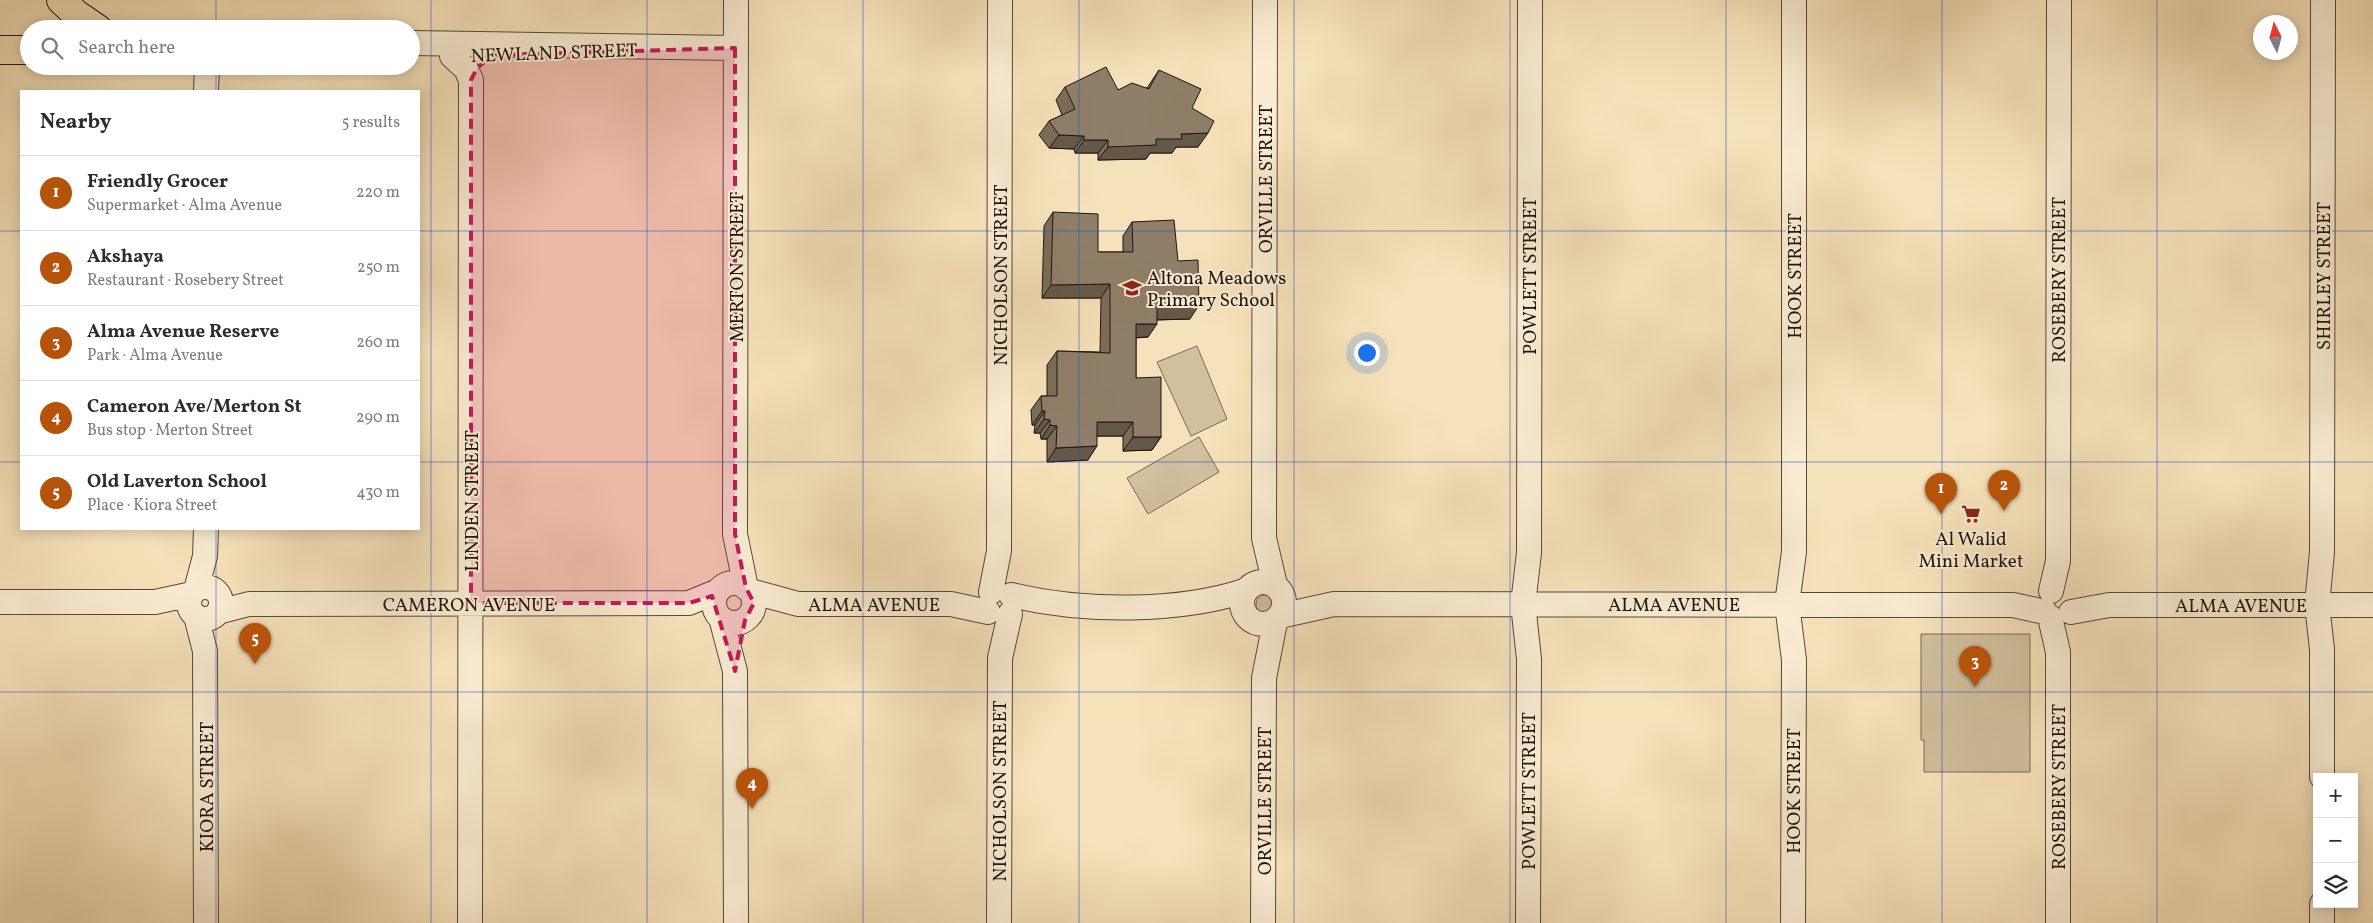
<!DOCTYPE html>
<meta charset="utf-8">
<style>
:root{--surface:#fff;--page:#f2f2f3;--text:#2b2b33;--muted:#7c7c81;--line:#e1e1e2;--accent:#b45309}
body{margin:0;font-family:Vollkorn,serif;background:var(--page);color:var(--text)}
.controls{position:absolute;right:15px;bottom:15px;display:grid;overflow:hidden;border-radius:0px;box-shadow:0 2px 12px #0003}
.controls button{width:45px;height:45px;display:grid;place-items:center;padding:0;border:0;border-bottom:1px solid var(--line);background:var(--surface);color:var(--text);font:25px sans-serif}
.compass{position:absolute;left:2253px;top:15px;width:45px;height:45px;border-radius:50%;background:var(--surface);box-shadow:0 2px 12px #0003;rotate:354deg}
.you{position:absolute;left:1366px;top:352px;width:18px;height:18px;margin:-12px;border:4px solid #fff;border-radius:50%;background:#1a73e8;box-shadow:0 0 0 8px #1a73e833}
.badge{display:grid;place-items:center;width:32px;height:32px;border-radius:50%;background:var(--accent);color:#fff;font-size:16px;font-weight:700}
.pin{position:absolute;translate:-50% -41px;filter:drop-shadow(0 1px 2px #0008)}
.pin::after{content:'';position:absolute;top:26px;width:18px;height:15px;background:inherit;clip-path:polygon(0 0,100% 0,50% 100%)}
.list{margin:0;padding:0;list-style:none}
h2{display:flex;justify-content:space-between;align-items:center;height:65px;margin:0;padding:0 20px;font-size:21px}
h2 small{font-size:16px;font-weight:400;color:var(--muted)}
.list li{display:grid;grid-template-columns:32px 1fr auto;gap:15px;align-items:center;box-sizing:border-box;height:75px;padding:0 20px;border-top:1px solid var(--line)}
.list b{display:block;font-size:19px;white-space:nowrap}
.list p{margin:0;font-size:16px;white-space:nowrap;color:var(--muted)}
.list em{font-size:16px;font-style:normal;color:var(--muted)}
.icon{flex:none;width:28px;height:28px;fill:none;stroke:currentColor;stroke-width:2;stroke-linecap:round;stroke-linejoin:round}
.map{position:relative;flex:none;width:2373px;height:923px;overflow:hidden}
.search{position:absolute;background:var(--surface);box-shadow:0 2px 12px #0003;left:20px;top:20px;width:400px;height:55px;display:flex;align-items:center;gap:12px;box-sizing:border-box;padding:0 18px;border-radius:28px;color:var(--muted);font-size:19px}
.panel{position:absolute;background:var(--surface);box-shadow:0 2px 12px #0003;left:20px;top:90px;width:400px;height:440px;border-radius:0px}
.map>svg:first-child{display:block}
.green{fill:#d1bf9d;stroke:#786a56}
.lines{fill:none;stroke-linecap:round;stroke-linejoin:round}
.minor-casing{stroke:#55483a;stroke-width:26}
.highway-casing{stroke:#1f140f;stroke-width:30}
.minor{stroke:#f9ecd2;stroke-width:24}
.highway{stroke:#f6e2ba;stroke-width:28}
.wall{fill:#7b6d59;stroke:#1f140f}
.shaded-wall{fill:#645949;stroke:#1f140f}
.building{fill:#8f7f68;stroke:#1f140f}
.marked{fill:#c2185b;fill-opacity:0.2;stroke:#c2185b;stroke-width:4;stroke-dasharray:10 6;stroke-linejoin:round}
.grid{fill:none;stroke:#1d4ed8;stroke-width:1;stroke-opacity:0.55}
.labels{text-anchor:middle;stroke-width:4;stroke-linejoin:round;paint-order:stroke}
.street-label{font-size:19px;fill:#1f140f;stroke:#f9ecd2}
.poi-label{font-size:19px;fill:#1f140f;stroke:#f9ecd2;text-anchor:start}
</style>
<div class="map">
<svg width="2373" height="923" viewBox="0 0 2373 923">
<rect width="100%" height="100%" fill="#f6e2ba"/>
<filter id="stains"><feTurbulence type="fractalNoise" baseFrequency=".004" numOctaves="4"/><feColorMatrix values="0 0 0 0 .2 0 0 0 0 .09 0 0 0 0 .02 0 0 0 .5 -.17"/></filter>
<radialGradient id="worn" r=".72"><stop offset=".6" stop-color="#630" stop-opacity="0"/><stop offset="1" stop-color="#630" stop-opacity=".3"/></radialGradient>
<path class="green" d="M 1197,346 L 1227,419 L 1191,436 L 1157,362 Z
M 1199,437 L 1219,472 L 1148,514 L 1127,478 Z
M1256 604a9 9 0 1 1 18 0a9 9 0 1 1-18 0Z
M 1921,634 L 2030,634 L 2030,772 L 1924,772 L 1924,740 L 1921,740 Z"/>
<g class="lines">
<g class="minor-casing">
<path id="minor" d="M 736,0 L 735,534 L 746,588
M 1265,0 L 1264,538 L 1275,585
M 411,43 L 735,48
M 452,56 L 466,69 L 471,80 L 470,923
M 206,91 L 207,66
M1242 603a21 21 0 1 1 42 0a21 21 0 1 1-42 0Z
M714 603a20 20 0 1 1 40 0a20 20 0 1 1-40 0Z
M189 603a16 16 0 1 1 32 0a16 16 0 1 1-32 0Z
M 196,590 L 205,556 L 206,529
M 750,591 L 798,604 L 951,604 L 988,612
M 2051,591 L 2058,561 L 2059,0
M 991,592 L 999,551 L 1000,0
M 1011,595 C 1081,612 1179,613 1247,590
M 0,602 L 155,602 L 192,594
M 218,612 L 249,604 L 689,603 L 718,591
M 2071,612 L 2109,605 L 2373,605
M 196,616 L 205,651 L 206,923
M 1280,616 L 1334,604 L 2013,605 L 2045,612
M 2050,617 L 2058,652 L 2058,923
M 721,618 L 735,671 L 736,923
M 2322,777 L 2322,649 L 2317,605 L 2322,552 L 2323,0
M 2322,904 L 2322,923
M 999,923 L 1000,658 L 1010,614
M 1263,923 L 1264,678 L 1275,622
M 1528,923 L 1529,659 L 1523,604 L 1529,553 L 1530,0
M 1793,923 L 1794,660 L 1787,604 L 1794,552 L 1794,0"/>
</g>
<g class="highway-casing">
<path id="highway" d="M 61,0 L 76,14 L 98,29
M 0,50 L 29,50"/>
</g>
<use href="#minor" class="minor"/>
<use href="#highway" class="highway"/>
</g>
<path class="wall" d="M 1159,70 L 1192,108 L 1198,147 L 1176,147 L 1172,153 L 1150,153 L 1146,159 L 1098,160 L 1098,153 L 1075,153 L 1074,149 L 1049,148 L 1039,135 L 1049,121 L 1062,115 L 1056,100 L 1065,87 L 1118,90 L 1147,88 Z
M 1053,212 L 1098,252 L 1123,252 L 1123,236 L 1132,222 L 1178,261 L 1190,319 L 1157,320 L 1148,337 L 1136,338 L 1136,378 L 1161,437 L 1152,450 L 1123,451 L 1123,436 L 1097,436 L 1088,460 L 1047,462 L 1047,439 L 1041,439 L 1040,433 L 1034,433 L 1035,425 L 1032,425 L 1031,410 L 1041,396 L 1047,396 L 1047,365 L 1057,351 L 1100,352 L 1101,298 L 1042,298 L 1044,226 Z"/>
<path class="shaded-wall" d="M 1208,133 L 1198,147 L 1176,147 L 1172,153 L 1150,153 L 1146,159 L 1098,160 L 1108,147 L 1181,134 Z
M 1059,135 L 1084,136 L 1074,149 L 1049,148 Z
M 1084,140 L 1108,140 L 1098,153 L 1075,153 Z
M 1110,284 L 1101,298 L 1042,298 L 1051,285 Z
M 1199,305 L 1190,319 L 1147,320 L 1157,306 Z
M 1136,324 L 1157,324 L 1148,337 L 1126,338 Z
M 1042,411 L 1045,411 L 1035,425 L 1032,425 Z
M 1044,419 L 1050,420 L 1040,433 L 1034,433 Z
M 1097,422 L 1133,422 L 1123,436 L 1087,436 Z
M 1050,425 L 1057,426 L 1047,439 L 1041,439 Z
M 1133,437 L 1161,437 L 1152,450 L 1123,451 Z
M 1097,446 L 1088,460 L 1047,462 L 1056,448 Z"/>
<path class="building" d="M 1106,67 L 1118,90 L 1132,83 L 1149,89 L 1159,70 L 1201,89 L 1192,108 L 1214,121 L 1208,133 L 1181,134 L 1182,139 L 1156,139 L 1156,145 L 1108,147 L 1108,140 L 1084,140 L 1084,136 L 1059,135 L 1049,121 L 1075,109 L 1065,87 Z
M 1053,212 L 1098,214 L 1098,252 L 1133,252 L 1132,222 L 1174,220 L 1178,261 L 1198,260 L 1199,305 L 1157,306 L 1157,324 L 1136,324 L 1136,378 L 1161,377 L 1161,437 L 1133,437 L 1133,422 L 1097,422 L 1097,446 L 1056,448 L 1057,426 L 1050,425 L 1050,420 L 1044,419 L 1045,411 L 1042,411 L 1041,396 L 1057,396 L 1057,351 L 1110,353 L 1110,284 L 1051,285 Z"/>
<path class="marked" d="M 735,48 L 735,534 L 746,588 L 754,603 L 745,620 L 735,671 L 712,596 L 689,603 L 471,603 L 471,80 L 477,68 L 493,55 Z"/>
<path class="grid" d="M 216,0 L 216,29M 431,0 L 431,923M 647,0 L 647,923M 863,0 L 863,923M 1079,0 L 1079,923M 1294,0 L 1294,923M 1510,0 L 1510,923M 1726,0 L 1726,923M 1942,0 L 1942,923M 2157,0 L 2157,923M 216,66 L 216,91M 0,231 L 21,231M 419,231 L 2373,231M 0,462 L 21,462M 419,462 L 2373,462M 216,529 L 216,923M 0,692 L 2373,692"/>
<defs>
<g id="school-bare" transform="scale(1.5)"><path d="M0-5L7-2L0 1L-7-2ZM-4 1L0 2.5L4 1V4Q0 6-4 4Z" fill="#8f2418" stroke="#f9ecd2" stroke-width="2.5" paint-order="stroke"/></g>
<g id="supermarket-bare" transform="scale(1.5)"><path d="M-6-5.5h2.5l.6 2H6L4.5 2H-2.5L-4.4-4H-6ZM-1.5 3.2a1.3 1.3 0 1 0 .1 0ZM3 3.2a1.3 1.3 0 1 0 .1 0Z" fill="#8f2418" stroke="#f9ecd2" stroke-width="2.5" paint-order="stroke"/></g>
</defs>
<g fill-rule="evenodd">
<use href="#school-bare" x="1132" y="288"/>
<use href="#supermarket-bare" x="1971" y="514"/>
</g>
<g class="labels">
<g class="street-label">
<text transform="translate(554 52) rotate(-2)" y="7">NEWLAND STREET</text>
<text transform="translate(1265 179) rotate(-90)" y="7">ORVILLE STREET</text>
<text transform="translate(736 267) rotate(-90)" y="7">MERTON STREET</text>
<text transform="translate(1000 275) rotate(-90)" y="7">NICHOLSON STREET</text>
<text transform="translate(1529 276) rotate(-90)" y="7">POWLETT STREET</text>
<text transform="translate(1794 276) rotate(-90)" y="7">HOOK STREET</text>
<text transform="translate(2323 276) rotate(-90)" y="7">SHIRLEY STREET</text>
<text transform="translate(2058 280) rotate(-90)" y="7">ROSEBERY STREET</text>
<text transform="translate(471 501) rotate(-90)" y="7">LINDEN STREET</text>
<text x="469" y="611">CAMERON AVENUE</text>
<text x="874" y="611">ALMA AVENUE</text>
<text x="1674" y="611">ALMA AVENUE</text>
<text x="2241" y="612">ALMA AVENUE</text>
<text transform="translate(206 787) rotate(-90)" y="7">KIORA STREET</text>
<text transform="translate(2058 787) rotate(-90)" y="7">ROSEBERY STREET</text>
<text transform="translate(999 791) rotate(-90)" y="7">NICHOLSON STREET</text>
<text transform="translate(1528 791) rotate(-90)" y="7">POWLETT STREET</text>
<text transform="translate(1793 791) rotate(-90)" y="7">HOOK STREET</text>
<text transform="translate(1264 801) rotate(-90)" y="7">ORVILLE STREET</text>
</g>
<g class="poi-label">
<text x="1147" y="284">Altona Meadows<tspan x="1147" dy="22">Primary School</tspan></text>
<text x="1971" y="545" text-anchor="middle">Al Walid<tspan x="1971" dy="22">Mini Market</tspan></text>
</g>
</g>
<rect width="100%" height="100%" filter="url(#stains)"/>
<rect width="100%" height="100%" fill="url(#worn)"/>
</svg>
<div class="controls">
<button>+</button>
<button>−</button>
<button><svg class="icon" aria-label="layers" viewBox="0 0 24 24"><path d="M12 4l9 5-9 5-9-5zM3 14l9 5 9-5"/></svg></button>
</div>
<svg class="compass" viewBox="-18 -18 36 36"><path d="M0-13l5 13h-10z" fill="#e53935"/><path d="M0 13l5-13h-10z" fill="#7c7c81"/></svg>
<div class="you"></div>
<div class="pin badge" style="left:1941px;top:514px">1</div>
<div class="pin badge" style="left:2004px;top:511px">2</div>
<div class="pin badge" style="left:1975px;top:687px">3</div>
<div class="pin badge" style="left:752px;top:809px">4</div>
<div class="pin badge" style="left:255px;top:664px">5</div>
<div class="search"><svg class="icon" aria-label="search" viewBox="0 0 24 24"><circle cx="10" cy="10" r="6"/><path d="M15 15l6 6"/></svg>Search here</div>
<section class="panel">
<h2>Nearby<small>5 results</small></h2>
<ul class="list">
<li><span class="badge">1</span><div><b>Friendly Grocer</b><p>Supermarket · Alma Avenue</p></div><em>220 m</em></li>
<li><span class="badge">2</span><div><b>Akshaya</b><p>Restaurant · Rosebery Street</p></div><em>250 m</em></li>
<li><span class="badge">3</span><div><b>Alma Avenue Reserve</b><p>Park · Alma Avenue</p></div><em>260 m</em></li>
<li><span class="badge">4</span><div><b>Cameron Ave/Merton St</b><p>Bus stop · Merton Street</p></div><em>290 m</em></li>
<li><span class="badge">5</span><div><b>Old Laverton School</b><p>Place · Kiora Street</p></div><em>430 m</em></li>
</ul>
</section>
</div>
